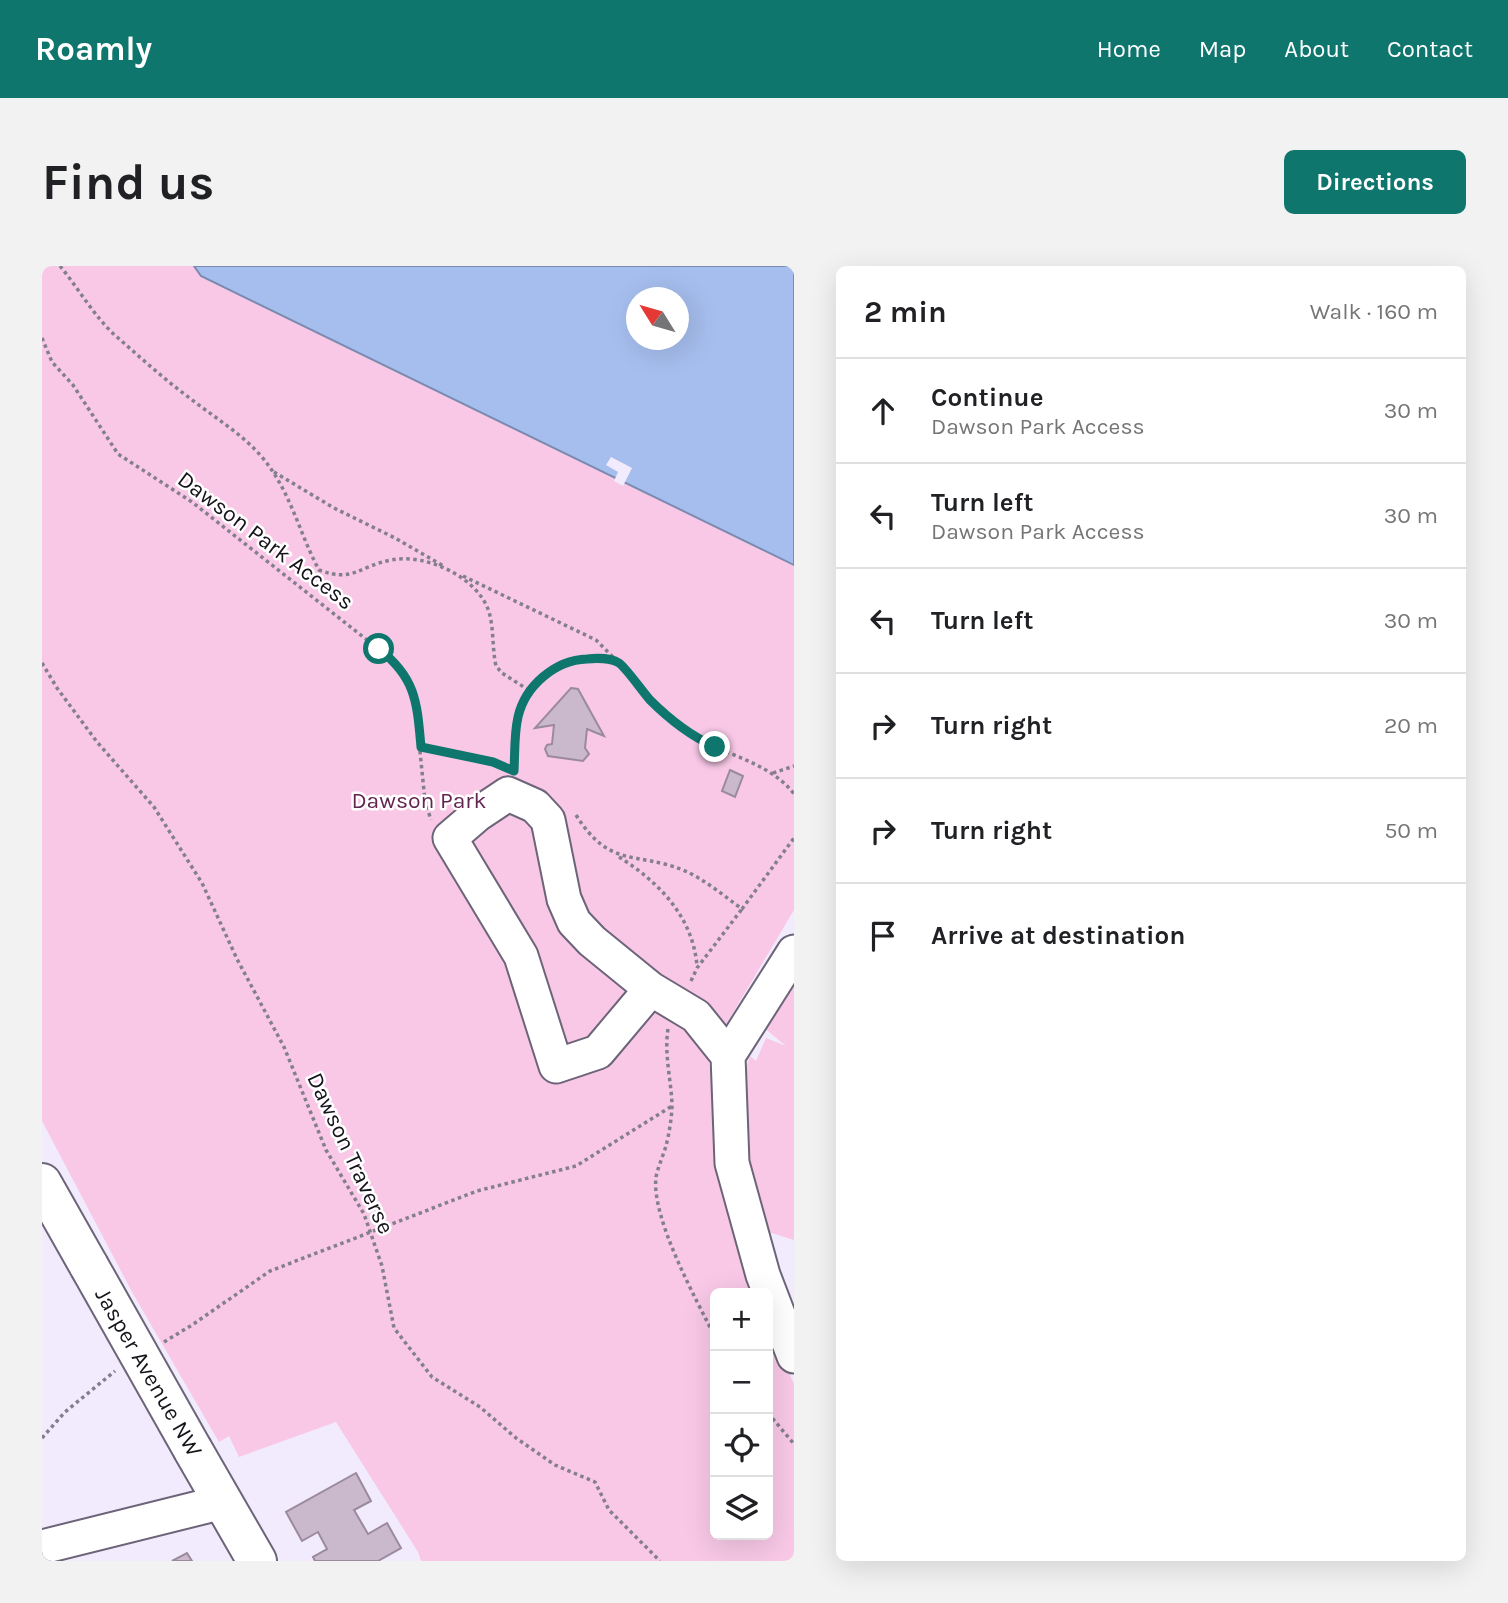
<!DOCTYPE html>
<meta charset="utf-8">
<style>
:root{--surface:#fff;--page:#f2f2f2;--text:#202124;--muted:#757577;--line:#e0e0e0;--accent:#0f766e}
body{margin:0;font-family:Karla,sans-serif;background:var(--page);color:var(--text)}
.controls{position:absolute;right:21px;bottom:21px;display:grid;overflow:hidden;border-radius:10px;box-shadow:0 7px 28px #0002}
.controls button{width:63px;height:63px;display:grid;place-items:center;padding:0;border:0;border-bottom:2px solid var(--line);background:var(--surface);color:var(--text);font:35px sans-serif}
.compass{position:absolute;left:584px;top:21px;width:63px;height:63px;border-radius:50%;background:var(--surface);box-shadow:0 7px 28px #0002;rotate:307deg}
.stop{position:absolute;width:21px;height:21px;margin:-16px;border:5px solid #0f766e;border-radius:50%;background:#fff}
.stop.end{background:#0f766e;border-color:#fff;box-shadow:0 2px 7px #0008}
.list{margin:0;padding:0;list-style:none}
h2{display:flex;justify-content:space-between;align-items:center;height:91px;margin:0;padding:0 28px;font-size:30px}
h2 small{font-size:23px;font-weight:400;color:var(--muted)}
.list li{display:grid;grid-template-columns:46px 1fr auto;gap:21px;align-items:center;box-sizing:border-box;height:105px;padding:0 28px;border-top:2px solid var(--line)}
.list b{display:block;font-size:26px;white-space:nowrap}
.list p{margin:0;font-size:23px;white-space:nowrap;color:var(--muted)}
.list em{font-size:23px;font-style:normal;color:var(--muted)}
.icon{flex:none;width:38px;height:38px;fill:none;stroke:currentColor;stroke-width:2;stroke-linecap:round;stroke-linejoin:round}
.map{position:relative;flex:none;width:752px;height:1295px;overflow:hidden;border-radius:10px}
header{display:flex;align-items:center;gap:42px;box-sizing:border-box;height:98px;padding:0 35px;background:var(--accent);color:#fff}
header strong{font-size:33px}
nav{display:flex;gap:38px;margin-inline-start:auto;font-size:24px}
.intro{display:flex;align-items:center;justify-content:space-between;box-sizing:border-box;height:168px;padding:0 42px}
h1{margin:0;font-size:49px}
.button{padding:18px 32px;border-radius:10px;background:var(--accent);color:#fff;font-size:24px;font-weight:700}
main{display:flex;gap:42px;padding:0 42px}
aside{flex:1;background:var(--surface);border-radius:10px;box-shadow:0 7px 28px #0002}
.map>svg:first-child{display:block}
.green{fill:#f8c8e6}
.water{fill:#a6beee;stroke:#7b8baf;stroke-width:2;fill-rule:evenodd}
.pier{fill:#f2ebfe}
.building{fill:#cab9cd;stroke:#9a8a9c;stroke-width:2}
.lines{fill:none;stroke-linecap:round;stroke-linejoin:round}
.minor-casing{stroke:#6c6478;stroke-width:37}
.major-casing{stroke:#6c6478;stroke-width:42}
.path{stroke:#847f8c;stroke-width:3.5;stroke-dasharray:3.5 3.5;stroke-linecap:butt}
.minor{stroke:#fff;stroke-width:33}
.major{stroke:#fff;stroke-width:38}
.major-bridge-casing{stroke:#6c6478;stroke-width:42;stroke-linecap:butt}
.major-bridge{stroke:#fff;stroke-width:38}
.route{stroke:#0f766e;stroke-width:9}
.labels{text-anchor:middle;stroke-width:5;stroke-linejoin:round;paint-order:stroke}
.street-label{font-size:23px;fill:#16131b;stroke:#fff}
.park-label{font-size:23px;fill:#632550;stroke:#fff}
</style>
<header>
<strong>Roamly</strong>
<nav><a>Home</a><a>Map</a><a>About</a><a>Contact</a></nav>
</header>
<div class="intro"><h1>Find us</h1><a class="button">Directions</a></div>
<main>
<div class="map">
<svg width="752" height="1295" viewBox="0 0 752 1295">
<rect width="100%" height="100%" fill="#f2ebfe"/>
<path class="green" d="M 0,0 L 152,0 L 159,10 L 752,299 L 752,644 L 666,789 L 680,902 L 702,1006 L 712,1027 L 673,1027 L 673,1269 L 726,1269 L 726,1059 L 752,1118 L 752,1295 L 379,1295 L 376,1286 L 294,1156 L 197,1191 L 187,1170 L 177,1176 L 90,1026 L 0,855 Z
M 752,715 L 752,974 L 720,964 L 693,836 L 708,790 L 714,795 L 724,772 L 744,780 L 721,761 Z"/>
<path class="water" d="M 152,0 L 752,0 L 752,299 L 159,10 ZM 594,32 L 636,32 L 636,74 L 594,74 Z"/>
<path class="pier" d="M 569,191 L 590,202 L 581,220 L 572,215 L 576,206 L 564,199 Z"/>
<path class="building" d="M 529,422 L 536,423 L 562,470 L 545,463 L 543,482 L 547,488 L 541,495 L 506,490 L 503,483 L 505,479 L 510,478 L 512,459 L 493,462 Z
M 688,504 L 701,510 L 693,531 L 680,525 Z
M 314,1207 L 329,1235 L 312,1244 L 326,1268 L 345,1257 L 359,1282 L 336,1295 L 273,1295 L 271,1291 L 285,1283 L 276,1266 L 260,1275 L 244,1246 Z
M 145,1287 L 150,1295 L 130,1295 Z"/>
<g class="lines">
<g class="minor-casing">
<path id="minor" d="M 609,723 L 556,786 L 514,800 L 479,690 L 408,572 L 436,548 L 466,528 L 493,540 L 506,554 L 522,633 L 532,656 L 550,675 L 609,723 L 654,750 L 686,790 L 690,897 L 721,1009 L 752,1090
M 686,790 L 752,686
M 0,1281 L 181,1236"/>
</g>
<g class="major-casing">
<path id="major" d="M 0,917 L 47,1000
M 151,1184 L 215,1295"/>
</g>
<path class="path" d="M 18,0 C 37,23 53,52 75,71 C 99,92 123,114 149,133 C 173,152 199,167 219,190 C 248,223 257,267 277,304 C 311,317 317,300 349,294 C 384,287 436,311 447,346 C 452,363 450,382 454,400 L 460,407 L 488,425
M 0,72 L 10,96 L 31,119 L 76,188 L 150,236 L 353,396 L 366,412 L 373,436 L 383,535 L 389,554
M 232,206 L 292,242 L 353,272 L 403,301
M 421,310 L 554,374 L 575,395
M 0,397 L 15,422 L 55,476 L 112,541 L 160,617 L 195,693 L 242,781 L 284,884 L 322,948 L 340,1000 L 352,1062 L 390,1111 L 438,1141 L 474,1172 L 513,1199 L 553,1216 L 567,1244 L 618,1295
M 379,481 L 451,496 L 462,500
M 472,503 C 473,486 471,465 476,449 C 485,421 511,395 541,393 C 552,392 569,391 578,399 C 586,405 592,415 599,423 C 613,439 629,455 647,467 C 680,489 727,495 752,528
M 731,507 L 752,500
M 534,549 C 568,603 593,585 641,604 C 662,613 681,629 700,643 L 752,572
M 577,591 C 617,616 651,651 655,700
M 649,715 L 655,702 L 700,643
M 626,763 C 622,788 629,813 630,838 C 630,851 627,868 624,880 C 621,890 616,901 614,911 C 609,952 654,1033 673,1071
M 122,1076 L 150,1059 L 228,1005 L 435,925 L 534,900 L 630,840
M 726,1147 L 752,1178
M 0,1172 L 23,1146 L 73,1105"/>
<use href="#minor" class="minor"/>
<use href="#major" class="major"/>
<g class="major-bridge-casing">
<path id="major-bridge" d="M 47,1000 L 151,1184"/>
</g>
<use href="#major-bridge" class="major-bridge"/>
</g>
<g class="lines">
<path class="route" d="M 337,383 C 374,412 375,436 379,481 L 451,496 L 472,505 C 473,487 472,468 476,451 C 483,420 513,394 545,393 C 554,392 569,392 577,397 C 585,403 600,425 608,434 C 627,453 649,470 673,481"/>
</g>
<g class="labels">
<g class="street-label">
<text transform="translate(224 274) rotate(37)" y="8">Dawson Park Access</text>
<text transform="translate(309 887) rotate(65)" y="8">Dawson Traverse</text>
<text transform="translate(107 1106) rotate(60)" y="8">Jasper Avenue NW</text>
</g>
<g class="park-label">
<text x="377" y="542">Dawson Park</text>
</g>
</g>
</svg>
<div class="controls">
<button>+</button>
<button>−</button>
<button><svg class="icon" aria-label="locate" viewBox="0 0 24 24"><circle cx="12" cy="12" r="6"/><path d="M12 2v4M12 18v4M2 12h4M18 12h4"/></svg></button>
<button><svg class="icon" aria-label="layers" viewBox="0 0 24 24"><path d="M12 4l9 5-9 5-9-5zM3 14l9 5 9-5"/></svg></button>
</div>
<svg class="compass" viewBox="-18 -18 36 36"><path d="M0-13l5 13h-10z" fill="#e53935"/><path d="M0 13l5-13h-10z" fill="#757577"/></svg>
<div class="stop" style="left:337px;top:383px"></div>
<div class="stop end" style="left:673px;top:481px"></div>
</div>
<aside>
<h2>2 min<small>Walk · 160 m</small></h2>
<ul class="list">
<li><svg class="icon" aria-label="ahead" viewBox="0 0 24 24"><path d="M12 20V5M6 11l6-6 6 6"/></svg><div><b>Continue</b><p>Dawson Park Access</p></div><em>30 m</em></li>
<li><svg class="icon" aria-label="left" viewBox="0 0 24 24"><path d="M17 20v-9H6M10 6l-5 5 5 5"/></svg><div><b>Turn left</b><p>Dawson Park Access</p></div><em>30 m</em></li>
<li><svg class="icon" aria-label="left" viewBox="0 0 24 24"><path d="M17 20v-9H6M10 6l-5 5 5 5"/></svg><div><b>Turn left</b></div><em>30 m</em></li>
<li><svg class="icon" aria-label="right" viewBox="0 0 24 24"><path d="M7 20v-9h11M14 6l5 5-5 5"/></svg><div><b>Turn right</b></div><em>20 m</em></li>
<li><svg class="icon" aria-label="right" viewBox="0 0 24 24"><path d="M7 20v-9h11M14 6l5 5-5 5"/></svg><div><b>Turn right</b></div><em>50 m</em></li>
<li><svg class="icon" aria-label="arrive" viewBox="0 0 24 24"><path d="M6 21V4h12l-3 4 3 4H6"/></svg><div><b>Arrive at destination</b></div></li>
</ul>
</aside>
</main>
